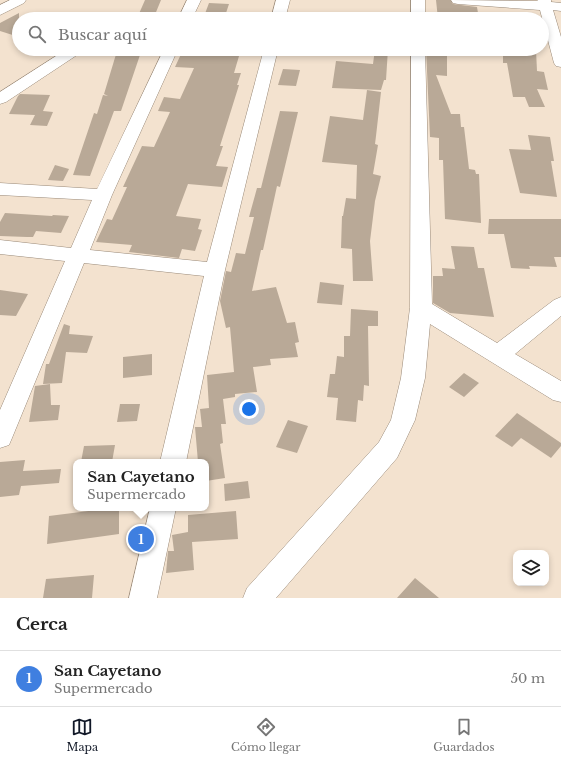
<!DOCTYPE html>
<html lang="es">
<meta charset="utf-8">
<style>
:root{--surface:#fff;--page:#f2f2f2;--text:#222;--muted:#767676;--line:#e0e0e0;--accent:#111827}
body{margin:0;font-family:"Libre Baskerville",serif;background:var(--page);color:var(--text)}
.controls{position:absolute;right:12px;bottom:12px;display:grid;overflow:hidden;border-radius:8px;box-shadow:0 2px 6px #0003}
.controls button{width:36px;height:36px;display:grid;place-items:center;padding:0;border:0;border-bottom:1px solid var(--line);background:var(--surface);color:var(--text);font:20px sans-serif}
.you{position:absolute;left:249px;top:409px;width:14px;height:14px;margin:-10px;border:3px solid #fff;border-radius:50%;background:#1a73e8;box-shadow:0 0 0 6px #1a73e833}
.badge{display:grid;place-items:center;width:26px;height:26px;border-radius:50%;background:var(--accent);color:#fff;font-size:13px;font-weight:700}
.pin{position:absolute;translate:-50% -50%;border:2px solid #fff;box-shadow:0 1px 4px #0006}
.popup{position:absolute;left:73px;top:459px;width:136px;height:52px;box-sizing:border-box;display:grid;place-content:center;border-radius:8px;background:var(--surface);filter:drop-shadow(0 1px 3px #0005);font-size:13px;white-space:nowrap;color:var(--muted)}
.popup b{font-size:15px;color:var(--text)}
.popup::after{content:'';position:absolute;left:50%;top:100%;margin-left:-8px;border:8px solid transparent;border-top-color:var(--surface)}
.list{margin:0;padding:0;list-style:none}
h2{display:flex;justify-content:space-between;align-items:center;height:52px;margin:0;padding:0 16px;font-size:17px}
h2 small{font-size:13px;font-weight:400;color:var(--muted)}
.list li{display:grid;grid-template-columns:26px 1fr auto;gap:12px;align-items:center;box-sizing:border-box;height:56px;padding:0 16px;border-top:1px solid var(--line)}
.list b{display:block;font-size:15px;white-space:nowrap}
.list p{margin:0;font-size:13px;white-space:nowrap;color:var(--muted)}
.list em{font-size:13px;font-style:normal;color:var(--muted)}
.icon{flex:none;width:22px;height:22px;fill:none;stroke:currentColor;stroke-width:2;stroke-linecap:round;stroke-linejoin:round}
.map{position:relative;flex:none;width:561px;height:598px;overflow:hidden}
.search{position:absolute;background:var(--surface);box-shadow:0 2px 6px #0003;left:12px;right:12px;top:12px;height:44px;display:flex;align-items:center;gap:10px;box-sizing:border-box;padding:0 14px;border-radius:22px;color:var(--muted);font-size:15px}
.sheet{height:108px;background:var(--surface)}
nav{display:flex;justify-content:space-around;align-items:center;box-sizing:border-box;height:56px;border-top:1px solid var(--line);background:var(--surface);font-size:11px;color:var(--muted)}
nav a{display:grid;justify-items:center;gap:2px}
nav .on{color:var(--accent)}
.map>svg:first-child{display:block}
.building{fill:#b9a997}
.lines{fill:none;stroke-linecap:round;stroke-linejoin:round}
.street-casing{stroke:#9a8a79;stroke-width:1}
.street{fill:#fff;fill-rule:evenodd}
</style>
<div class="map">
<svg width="561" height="598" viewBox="0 0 561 598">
<rect width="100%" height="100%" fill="#f3e2cf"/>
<path class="building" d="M 145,0 L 161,0 L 154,17 L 138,16 Z
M 436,0 L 450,0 L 453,4 L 477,7 L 479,19 L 438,19 Z
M 209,3 L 229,4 L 224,19 L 203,19 Z
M 19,13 L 19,37 L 0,31 L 0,23 Z
M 375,49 L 388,49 L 386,80 L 384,80 L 381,90 L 332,88 L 336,61 L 373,64 Z
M 426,49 L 447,50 L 447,76 L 436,75 L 451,114 L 460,114 L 461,127 L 464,127 L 469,169 L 475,170 L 476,174 L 479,174 L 481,223 L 445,219 L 443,160 L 439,160 L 439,138 L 430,137 Z
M 503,49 L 536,50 L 537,71 L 544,72 L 548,90 L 537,89 L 545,107 L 529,107 L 525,97 L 513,97 L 507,63 L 503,63 Z
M 117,51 L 141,52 L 121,111 L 114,111 L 90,176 L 73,175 L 94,113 L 97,114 L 103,95 L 108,96 L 104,94 Z
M 182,52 L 239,56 L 234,73 L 241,73 L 237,85 L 239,85 L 220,146 L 223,146 L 216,166 L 228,167 L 222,187 L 188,184 L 176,216 L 201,219 L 198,229 L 202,230 L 195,251 L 182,249 L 179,258 L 129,252 L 132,245 L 96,242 L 107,219 L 112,220 L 127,187 L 123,187 L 142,146 L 154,147 L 170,112 L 158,111 L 164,97 L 180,99 L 194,68 L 175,67 Z
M 283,69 L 300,70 L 296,86 L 278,85 Z
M 367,90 L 381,92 L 376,136 L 375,144 L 378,145 L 373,174 L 381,176 L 375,201 L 370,241 L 373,281 L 353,281 L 352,249 L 341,248 L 342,216 L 343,216 L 346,198 L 356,199 L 357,165 L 322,162 L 330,116 L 363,120 Z
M 20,94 L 50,95 L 43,111 L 53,112 L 47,126 L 30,125 L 35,115 L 9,114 L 18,96 Z
M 280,111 L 298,112 L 280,187 L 277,186 L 263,250 L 261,250 L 252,291 L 276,287 L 287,323 L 295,322 L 299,342 L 295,343 L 298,357 L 270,359 L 271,365 L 253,367 L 257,392 L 235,394 L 235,397 L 223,399 L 226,424 L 221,424 L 223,443 L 220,444 L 225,478 L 206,481 L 206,462 L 198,462 L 195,427 L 202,427 L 200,409 L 209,408 L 207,375 L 234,372 L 230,327 L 226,328 L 220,301 L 226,271 L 231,272 L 236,253 L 245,254 L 254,217 L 249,217 L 257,188 L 261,188 Z
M 528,135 L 550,137 L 554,161 L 551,161 L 557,197 L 520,193 L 509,149 L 531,150 Z
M 55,165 L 69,169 L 63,181 L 48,180 Z
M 5,213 L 52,216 L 53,215 L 69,216 L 61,233 L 36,231 L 33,237 L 27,237 L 0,236 L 0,222 Z
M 489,219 L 561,219 L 561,257 L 554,257 L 557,267 L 529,266 L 530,269 L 511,268 L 504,234 L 488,234 Z
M 451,246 L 474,247 L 478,268 L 484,268 L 494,317 L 450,313 L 433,303 L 433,276 L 443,276 L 442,268 L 455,269 Z
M 320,282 L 344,285 L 342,305 L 317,303 Z
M 0,290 L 28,294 L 16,316 L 0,315 Z
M 351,309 L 378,311 L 378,326 L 368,326 L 369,386 L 364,385 L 363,401 L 358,400 L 356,422 L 336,420 L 338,398 L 327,397 L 330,374 L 335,374 L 337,356 L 344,357 L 344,336 L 350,336 Z
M 64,324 L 70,326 L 69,334 L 93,336 L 87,353 L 66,352 L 62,383 L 43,384 L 46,364 L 49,364 Z
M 152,354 L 152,375 L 123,378 L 123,357 Z
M 464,373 L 479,383 L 464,397 L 449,387 Z
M 50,384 L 51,405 L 60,405 L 58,420 L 29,422 L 35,386 Z
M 120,404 L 140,404 L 137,421 L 117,422 Z
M 517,413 L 561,443 L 561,446 L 551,458 L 521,438 L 512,447 L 495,436 Z
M 288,420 L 308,426 L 297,453 L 276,447 Z
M 115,445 L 112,462 L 81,462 L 84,446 Z
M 25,460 L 23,471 L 61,469 L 59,483 L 21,486 L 19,495 L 0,497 L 0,462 Z
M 248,481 L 250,498 L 225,501 L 224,484 Z
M 112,508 L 119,508 L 119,534 L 47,544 L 49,516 Z
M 236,511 L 238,539 L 192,542 L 194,570 L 166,573 L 168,551 L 174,551 L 172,535 L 188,532 L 188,515 Z
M 94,575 L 92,598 L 43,598 L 46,579 Z
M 415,578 L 439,598 L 397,598 Z"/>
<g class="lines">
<g class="street-casing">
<path id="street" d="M 10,0 L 26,0 L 24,3 L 0,15 L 0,5 Z
M 187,0 L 201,0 L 192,19 L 178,19 Z
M 276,0 L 290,0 L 285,19 L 271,19 Z
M 411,0 L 425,0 L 425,19 L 411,19 Z
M 451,0 L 538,1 L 537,0 L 551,0 L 551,2 L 561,3 L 561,11 L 553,10 L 561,37 L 561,67 L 556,66 L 554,63 L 540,10 L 458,4 L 453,3 Z
M 67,49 L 82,50 L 80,53 L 6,102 L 0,104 L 0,92 Z
M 164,49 L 178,49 L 112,195 L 90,250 L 207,262 L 264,49 L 278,49 L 225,270 L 186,462 L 160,462 L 204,276 L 84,263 L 12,438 L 9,445 L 0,448 L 0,410 L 65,261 L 0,254 L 0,240 L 71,248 L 92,200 L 0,195 L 0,183 L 97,189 Z
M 411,49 L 425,49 L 432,304 L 497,343 L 554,300 L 561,297 L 561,316 L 515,354 L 561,381 L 561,402 L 553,400 L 430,324 L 425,378 L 415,420 L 397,458 L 276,598 L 243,598 L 247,588 L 379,442 L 391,420 L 401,378 L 410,308 Z
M 150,508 L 176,508 L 157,598 L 129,598 Z"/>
</g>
<use href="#street" class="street"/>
</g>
</svg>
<div class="controls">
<button><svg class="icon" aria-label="layers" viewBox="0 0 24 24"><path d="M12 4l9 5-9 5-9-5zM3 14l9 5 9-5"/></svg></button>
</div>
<div class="you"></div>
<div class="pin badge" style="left:141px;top:539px;background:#3f7fe0">1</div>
<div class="popup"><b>San Cayetano</b>Supermercado</div>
<div class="search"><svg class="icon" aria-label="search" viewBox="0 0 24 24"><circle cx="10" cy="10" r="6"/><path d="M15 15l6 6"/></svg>Buscar aquí</div>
</div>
<section class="sheet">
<h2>Cerca<small></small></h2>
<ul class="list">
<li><span class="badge" style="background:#3f7fe0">1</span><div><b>San Cayetano</b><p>Supermercado</p></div><em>50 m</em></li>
</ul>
</section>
<nav>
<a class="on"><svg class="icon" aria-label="map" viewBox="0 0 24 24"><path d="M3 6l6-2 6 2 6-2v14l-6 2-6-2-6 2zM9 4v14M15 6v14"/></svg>Mapa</a>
<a><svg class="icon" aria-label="directions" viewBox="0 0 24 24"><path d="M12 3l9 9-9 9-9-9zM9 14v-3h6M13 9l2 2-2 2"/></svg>Cómo llegar</a>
<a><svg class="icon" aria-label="saved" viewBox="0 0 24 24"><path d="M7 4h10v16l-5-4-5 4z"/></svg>Guardados</a>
</nav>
